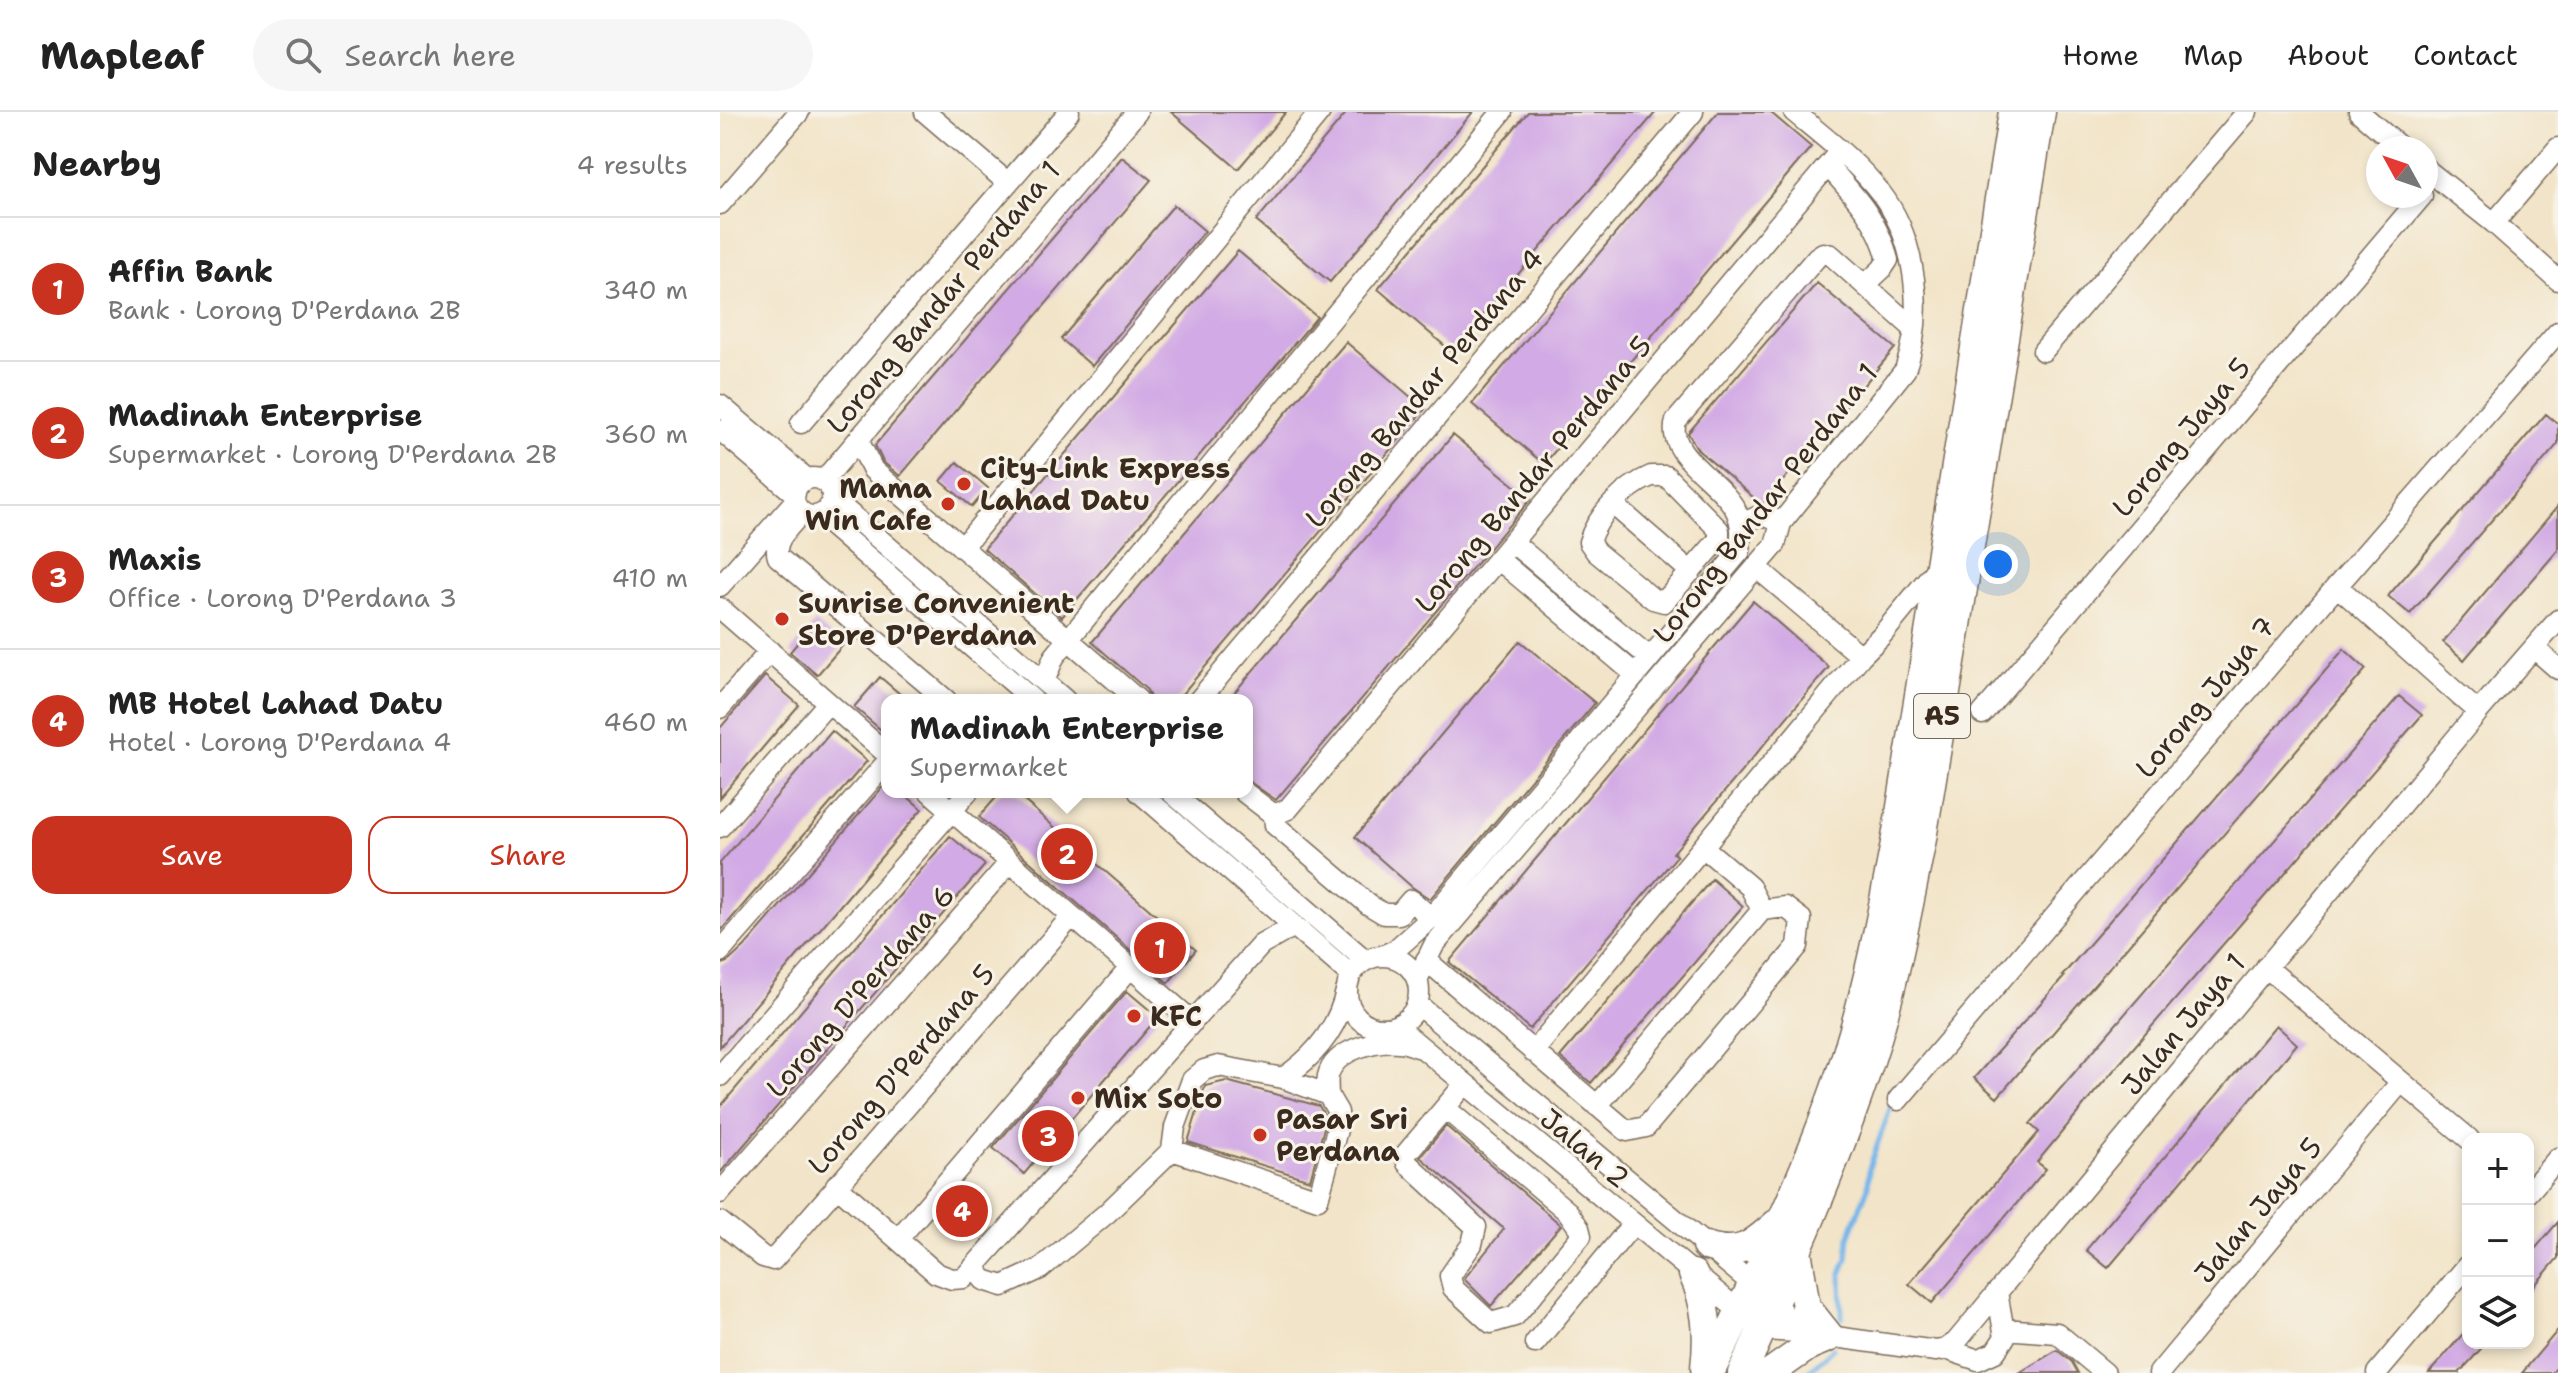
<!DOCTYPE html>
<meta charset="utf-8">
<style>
:root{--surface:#fff;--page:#f6f6f6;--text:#222;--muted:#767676;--line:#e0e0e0;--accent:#c8321e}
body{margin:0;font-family:"Shantell Sans",sans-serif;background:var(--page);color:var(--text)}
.controls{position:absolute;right:24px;bottom:24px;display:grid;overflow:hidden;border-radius:16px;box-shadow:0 4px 12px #0003}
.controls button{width:72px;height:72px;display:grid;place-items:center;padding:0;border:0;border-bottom:2px solid var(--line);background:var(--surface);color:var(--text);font:40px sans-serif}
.compass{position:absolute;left:1646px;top:24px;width:72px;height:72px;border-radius:50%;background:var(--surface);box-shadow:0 4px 12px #0003;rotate:310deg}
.you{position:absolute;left:1278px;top:452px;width:28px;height:28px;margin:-20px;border:6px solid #fff;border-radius:50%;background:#1a73e8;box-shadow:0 0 0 12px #1a73e833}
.badge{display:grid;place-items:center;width:52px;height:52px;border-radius:50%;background:var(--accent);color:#fff;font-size:26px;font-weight:700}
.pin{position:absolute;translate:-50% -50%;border:4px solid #fff;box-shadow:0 2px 8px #0006}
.popup{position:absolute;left:161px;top:582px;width:372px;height:104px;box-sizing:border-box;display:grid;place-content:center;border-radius:16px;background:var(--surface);filter:drop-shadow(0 2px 6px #0005);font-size:26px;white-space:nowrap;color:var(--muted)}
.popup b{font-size:30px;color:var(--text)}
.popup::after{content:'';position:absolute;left:50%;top:100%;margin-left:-16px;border:16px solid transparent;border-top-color:var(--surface)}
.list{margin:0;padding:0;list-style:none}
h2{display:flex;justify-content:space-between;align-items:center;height:104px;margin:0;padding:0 32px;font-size:34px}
h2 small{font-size:26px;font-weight:400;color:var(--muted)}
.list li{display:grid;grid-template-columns:52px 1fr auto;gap:24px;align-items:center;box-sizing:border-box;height:144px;padding:0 32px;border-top:2px solid var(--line)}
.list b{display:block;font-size:30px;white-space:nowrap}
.list p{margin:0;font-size:26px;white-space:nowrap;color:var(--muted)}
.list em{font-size:26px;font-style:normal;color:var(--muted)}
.actions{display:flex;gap:16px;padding:24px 32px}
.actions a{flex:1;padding:18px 0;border:2px solid var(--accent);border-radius:24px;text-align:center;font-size:28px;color:var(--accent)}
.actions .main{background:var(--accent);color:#fff}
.icon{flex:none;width:44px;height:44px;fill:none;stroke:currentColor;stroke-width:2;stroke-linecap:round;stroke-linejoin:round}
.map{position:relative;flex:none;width:1838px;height:1261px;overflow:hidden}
header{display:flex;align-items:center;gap:48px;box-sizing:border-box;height:112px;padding:0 40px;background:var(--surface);border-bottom:2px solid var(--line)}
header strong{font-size:38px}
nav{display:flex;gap:44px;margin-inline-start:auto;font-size:28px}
.search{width:560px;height:72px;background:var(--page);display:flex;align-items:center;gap:20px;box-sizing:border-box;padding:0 28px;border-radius:44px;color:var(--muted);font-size:30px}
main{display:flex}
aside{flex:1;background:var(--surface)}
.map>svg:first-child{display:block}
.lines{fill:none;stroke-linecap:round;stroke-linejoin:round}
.stream{stroke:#76b6ea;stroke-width:5}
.building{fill:#d2aae5}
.minor-casing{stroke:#7b6b5a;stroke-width:23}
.highway-casing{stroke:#7b6b5a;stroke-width:31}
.minor{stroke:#fff;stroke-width:20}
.highway{stroke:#fff;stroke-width:28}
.poi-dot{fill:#c8321e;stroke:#f7f3e8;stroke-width:3}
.labels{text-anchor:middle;stroke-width:6;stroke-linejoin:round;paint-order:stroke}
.shield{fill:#f7f3e8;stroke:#73665b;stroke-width:2}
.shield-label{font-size:26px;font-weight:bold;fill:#3b2a1e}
.street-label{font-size:28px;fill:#3b2a1e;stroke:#f7f3e8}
.poi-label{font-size:28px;font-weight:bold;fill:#3b2a1e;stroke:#f7f3e8;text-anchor:start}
</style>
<header>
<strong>Mapleaf</strong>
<div class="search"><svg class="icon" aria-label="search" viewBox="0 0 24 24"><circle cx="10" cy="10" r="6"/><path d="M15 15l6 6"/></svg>Search here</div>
<nav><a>Home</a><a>Map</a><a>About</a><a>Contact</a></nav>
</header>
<main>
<aside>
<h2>Nearby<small>4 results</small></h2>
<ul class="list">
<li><span class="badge">1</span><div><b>Affin Bank</b><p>Bank · Lorong D'Perdana 2B</p></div><em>340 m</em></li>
<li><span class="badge">2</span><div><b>Madinah Enterprise</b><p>Supermarket · Lorong D'Perdana 2B</p></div><em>360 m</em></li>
<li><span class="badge">3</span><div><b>Maxis</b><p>Office · Lorong D'Perdana 3</p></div><em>410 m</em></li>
<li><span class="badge">4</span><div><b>MB Hotel Lahad Datu</b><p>Hotel · Lorong D'Perdana 4</p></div><em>460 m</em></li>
</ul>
<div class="actions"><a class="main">Save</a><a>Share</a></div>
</aside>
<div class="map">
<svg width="1838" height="1261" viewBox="0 0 1838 1261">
<rect width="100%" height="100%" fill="#f7f3e8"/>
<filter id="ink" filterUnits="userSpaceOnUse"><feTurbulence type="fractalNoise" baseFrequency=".0125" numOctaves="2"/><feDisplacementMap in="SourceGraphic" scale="16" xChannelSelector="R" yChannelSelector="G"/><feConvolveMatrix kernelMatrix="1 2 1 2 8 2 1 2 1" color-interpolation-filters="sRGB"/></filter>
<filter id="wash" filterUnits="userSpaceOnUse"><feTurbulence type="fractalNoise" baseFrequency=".006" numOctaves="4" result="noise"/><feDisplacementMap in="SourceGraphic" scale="32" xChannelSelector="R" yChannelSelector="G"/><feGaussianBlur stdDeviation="1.8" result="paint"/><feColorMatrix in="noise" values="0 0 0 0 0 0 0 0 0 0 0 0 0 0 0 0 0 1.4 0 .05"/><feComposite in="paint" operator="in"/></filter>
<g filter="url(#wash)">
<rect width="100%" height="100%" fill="#f2e4c8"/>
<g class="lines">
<path class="stream" d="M 1122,1206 L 1121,1162 L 1127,1147 L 1129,1125 L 1148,1075 L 1149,1056 L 1170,997 L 1173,975
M 1086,1261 L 1113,1237"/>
</g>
<g id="blocks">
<path class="building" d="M 451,0 L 566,0 L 518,57 Z
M 627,0 L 753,0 L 610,170 L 536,109 Z
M 808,0 L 936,0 L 732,240 L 658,177 Z
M 998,0 L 1050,0 L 1091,35 L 824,352 L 752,292 Z
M 402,45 L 431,68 L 180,364 L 163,350 L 155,333 Z
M 454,93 L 485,119 L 372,254 L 341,227 Z
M 518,139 L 597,205 L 342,505 L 264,437 Z
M 1097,171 L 1175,236 L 1044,391 L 1040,391 L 978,338 L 968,321 Z
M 626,230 L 705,297 L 457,588 L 431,588 L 427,578 L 372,530 Z
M 1826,302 L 1838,312 L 1838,332 L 1690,502 L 1668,484 Z
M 733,323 L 811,387 L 556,688 L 527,668 L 527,588 L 508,588 Z
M 237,350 L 268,376 L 252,395 L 221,369 Z
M 1838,394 L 1838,438 L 1744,548 L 1723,530 Z
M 1033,489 L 1109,555 L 953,741 L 957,744 L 810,917 L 729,850 Z
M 95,510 L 123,533 L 97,563 L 70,540 Z
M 800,529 L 875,591 L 710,787 L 692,775 L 635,725 Z
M 1624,537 L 1646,557 L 1277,986 L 1254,966 L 1344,865 L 1342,864 Z
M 45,564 L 79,593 L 0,686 L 0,616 Z
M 160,565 L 187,588 L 167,588 L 167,623 L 134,595 Z
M 1679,584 L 1702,603 L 1375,980 L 1317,1050 L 1326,1057 L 1212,1191 L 1189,1172 L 1319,1020 L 1310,1012 Z
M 112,619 L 147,649 L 0,820 L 0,751 Z
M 167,670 L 167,680 L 182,680 L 202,697 L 0,935 L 0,853 L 9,849 L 25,834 Z
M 281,680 L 294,680 L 476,838 L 448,871 L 259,705 Z
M 230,724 L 265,753 L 0,1061 L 0,995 Z
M 992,767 L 1023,794 L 871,971 L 840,945 Z
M 407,879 L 438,905 L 304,1062 L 273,1036 Z
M 1556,913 L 1577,932 L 1388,1156 L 1366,1138 Z
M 506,969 L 599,994 L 605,1004 L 605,1012 L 590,1068 L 468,1030 L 485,974 Z
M 726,1014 L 841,1113 L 771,1194 L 744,1167 L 784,1117 L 700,1045 Z
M 1838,1110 L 1838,1146 L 1808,1181 L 1808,1145 Z
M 1748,1216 L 1748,1231 L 1766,1231 L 1751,1248 L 1739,1261 L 1709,1261 Z
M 1838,1218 L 1838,1254 L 1832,1261 L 1802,1261 Z
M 1337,1238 L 1352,1250 L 1358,1261 L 1299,1261 Z"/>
</g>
</g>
<g filter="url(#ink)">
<use href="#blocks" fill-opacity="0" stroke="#7b6b5a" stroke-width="2"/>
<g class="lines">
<g class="minor-casing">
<path id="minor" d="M 205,0 L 288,71
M 1639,0 L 1681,36
M 1108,54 C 1134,83 1159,109 1168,148 L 1162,157 L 1145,173
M 1706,57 L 1774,111 L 1838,168
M 0,92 L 79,0
M 1774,111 L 1838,36
M 1323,239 L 1527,0
M 0,293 L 87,367
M 81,311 L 349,0
M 0,318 L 75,382
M 138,328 L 153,358 L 418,588
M 931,364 L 946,364 L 999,418 L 999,427 L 944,490 L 933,487 L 876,440 L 869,430 C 877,403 905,375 931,364 Z
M74 385a19 19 0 1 1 38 0a19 19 0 1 1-38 0Z
M 103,369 L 417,0
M 113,387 L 345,588
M 894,393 L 971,460
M 82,400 C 72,413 52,428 58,445 L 226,588
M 99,403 L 313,588
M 1022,415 C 1037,401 1044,401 1061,411
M 792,430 L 930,546
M 242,436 L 600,0
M 778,447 L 916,563
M 1036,455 L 1141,544
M 0,474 L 74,390
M 1617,474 L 1758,600
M 0,496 L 167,642
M 1814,536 L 1838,557
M 324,570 L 334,545 L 782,0
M 479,588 L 973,0
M 0,596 L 50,539
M 1262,602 L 1702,84
M 210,680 L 473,910
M 419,680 L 631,863
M 451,680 L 645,848
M 524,680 L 554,703 L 568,697 L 1120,39
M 554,703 L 555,713 L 649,793 L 664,802 L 679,802 L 691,788 L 711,806
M 0,715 L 108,591
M 0,840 L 167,650
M 664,843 L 675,838 L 711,806 L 1020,439 C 1021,426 1023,414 1017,401 C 1004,370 945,344 956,309 L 1097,145 L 1103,141 L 1111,143 L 1194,217
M627 880a36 36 0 1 1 72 0a36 36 0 1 1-72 0Z
M 706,848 L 907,1019 L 926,1015 L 1078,834 L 1081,807 L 1065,795 L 1042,798 L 1030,775 L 983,735
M 1546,855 L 1749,1027
M 697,868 L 714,833 L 1055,433 L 1061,411 L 1185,258 C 1205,204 1197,127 1160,80 C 1137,50 1104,25 1074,0
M 697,892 L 1054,1190 L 1079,1220
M 676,914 L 1042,1218 L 1079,1220 L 1216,1239 L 1226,1237 L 1236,1230 L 1758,600 L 1838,508
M 813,940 L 1141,544 L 1162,523 L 1217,456
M 0,964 L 248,680
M 563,966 C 594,945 618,916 626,879
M 608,983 C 608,978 607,970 608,964 C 614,938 656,927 679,930 C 685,930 692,933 698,935
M 1178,988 L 1617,474 L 1838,220
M 877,994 L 1042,798
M 725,996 L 848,1100 L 859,1116 L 861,1124 L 795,1204 L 771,1211 L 733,1176 L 730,1164 L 752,1132 L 756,1115 L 687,1051 L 685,1043 L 745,972
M 116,1073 L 216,1161 L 232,1167 L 244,1166 L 541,833 L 574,814
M 0,1081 L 290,750
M 1808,1081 L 1838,1046
M 0,1110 L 43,1145 L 53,1148 L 352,804
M 178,1127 L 410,856
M 255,1156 L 264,1168 L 283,1174 L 320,1157 L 387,1101 L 452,1038 L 455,1015 L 472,968 L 484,958 L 498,954 L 563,966 L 608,983 L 618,1000 L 618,1014 L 598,1087 L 452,1038
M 1284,1217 L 1337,1221 L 1385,1261
M 815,1231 L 913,1112
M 1226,1237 L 1258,1248 L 1275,1240 L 1285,1225 L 1277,1180
M 1439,1261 L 1680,971
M 1657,1261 L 1748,1153"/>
</g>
<g class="highway-casing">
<path id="highway" d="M 986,1134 C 1020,1145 1032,1133 1056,1112
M 973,1162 C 987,1193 989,1222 985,1256
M 990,1261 C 1040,1157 1092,1051 1127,941 C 1149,871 1162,799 1176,726 L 1293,0
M 1022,1261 C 1069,1159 1116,1053 1151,946 C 1174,875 1187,801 1202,727 L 1321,0
M 1050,1261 L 1090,1233 L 1110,1225 L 1086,1195 L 1077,1138"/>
</g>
<use href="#minor" class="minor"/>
<use href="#highway" class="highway"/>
</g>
</g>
<g class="poi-dot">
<circle cx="244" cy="372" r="8"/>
<circle cx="228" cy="392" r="8"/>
<circle cx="62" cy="507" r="8"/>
<circle cx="414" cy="904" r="8"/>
<circle cx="358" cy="986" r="8"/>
<circle cx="540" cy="1023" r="8"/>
</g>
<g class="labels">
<rect class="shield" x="1194" y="582" width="56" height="44" rx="6"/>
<g class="shield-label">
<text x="1222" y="613">A5</text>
</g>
<g class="street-label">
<text transform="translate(223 185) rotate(-50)" y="10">Lorong Bandar Perdana 1</text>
<text transform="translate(704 276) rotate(-50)" y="10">Lorong Bandar Perdana 4</text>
<text transform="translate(1461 325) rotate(-50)" y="10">Lorong Jaya 5</text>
<text transform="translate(813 362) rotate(-50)" y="10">Lorong Bandar Perdana 5</text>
<text transform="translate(1045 391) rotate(-52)" y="10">Lorong Bandar Perdana 1</text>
<text transform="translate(1485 585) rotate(-50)" y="10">Lorong Jaya 7</text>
<text transform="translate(140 879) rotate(-49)" y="10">Lorong D'Perdana 6</text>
<text transform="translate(1463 912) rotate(-50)" y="10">Jalan Jaya 1</text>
<text transform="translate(181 957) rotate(-49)" y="10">Lorong D'Perdana 5</text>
<text transform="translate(865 1036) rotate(40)" y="10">Jalan 2</text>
<text transform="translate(1538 1098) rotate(-50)" y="10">Jalan Jaya 5</text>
</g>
<g class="poi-label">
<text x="260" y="366">City-Link Express<tspan x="260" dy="32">Lahad Datu</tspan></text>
<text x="212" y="386" text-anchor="end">Mama<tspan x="212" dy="32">Win Cafe</tspan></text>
<text x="78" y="501">Sunrise Convenient<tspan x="78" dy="32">Store D'Perdana</tspan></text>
<text x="430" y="914">KFC</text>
<text x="374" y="996">Mix Soto</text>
<text x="556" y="1017">Pasar Sri<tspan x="556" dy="32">Perdana</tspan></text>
</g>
</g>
</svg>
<div class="controls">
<button>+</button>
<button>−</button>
<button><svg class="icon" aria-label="layers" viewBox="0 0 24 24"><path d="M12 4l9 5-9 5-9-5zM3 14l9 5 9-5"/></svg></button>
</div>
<svg class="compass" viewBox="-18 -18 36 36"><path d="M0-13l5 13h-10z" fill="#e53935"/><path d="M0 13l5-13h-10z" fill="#767676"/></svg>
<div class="you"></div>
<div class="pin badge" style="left:440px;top:836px">1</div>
<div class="pin badge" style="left:347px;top:742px">2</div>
<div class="popup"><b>Madinah Enterprise</b>Supermarket</div>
<div class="pin badge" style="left:328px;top:1024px">3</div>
<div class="pin badge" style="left:242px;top:1099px">4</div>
</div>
</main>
